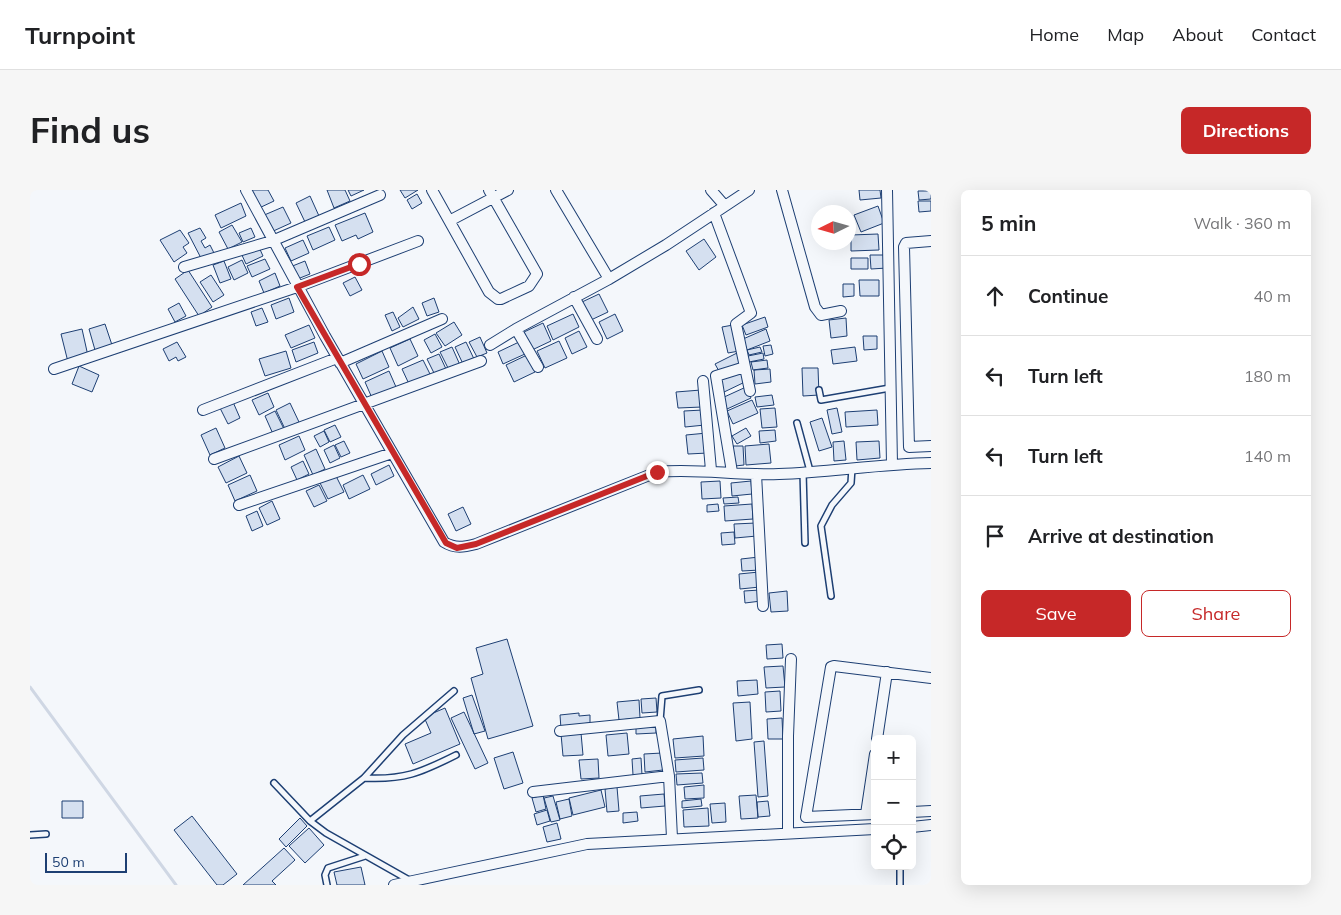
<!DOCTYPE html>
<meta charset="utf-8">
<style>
:root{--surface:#fff;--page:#f6f6f6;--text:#202124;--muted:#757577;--line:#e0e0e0;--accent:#c62828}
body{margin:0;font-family:Mulish,sans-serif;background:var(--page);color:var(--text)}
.controls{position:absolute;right:15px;bottom:15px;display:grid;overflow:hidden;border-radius:8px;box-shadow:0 5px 20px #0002}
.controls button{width:45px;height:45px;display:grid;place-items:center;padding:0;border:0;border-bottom:1px solid var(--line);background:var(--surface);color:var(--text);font:25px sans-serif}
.compass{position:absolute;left:781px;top:15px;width:45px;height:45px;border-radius:50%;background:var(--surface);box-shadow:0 5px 20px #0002;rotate:265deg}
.scale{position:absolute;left:15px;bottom:12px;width:82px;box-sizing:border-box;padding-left:5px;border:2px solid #1d3f73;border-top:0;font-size:14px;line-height:18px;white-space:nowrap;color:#1d3f73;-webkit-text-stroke:4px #f4f7fb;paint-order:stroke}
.stop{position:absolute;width:15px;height:15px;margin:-11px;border:4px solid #c62828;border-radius:50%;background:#fff}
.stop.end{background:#c62828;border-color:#fff;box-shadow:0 1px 5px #0008}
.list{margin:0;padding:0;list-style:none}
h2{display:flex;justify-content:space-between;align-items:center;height:65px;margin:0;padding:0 20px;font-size:21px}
h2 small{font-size:16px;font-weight:400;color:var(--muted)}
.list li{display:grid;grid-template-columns:32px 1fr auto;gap:15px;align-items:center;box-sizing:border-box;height:80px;padding:0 20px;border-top:1px solid var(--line)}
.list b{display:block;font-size:19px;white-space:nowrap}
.list em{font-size:16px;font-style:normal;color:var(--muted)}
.actions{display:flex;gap:10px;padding:15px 20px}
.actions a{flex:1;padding:11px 0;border:1px solid var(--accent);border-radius:8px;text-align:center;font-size:18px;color:var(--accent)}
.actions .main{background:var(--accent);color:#fff}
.icon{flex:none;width:28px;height:28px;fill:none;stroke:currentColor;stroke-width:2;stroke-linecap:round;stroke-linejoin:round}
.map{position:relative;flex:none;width:901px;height:695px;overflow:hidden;border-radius:8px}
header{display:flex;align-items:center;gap:30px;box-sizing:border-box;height:70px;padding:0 25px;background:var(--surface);border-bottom:1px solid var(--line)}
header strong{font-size:24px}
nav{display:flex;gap:28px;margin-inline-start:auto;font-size:18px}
.intro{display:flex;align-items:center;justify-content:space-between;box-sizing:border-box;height:120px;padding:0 30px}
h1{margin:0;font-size:35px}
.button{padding:12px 22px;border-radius:8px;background:var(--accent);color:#fff;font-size:18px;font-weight:700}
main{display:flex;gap:30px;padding:0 30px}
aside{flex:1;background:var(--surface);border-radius:8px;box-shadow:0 5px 20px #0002}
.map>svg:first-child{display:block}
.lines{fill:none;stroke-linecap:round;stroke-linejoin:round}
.stream{stroke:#cfd7e4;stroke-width:3}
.building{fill:#d5e0f0;stroke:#1d3f73}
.lane-casing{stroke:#1d3f73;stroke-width:8}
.street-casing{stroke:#1d3f73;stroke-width:12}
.lane{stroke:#f4f7fb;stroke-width:5}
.street{stroke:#f4f7fb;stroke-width:10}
.route{stroke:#c62828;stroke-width:6}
</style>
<header>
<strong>Turnpoint</strong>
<nav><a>Home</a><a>Map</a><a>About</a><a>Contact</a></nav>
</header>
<div class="intro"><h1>Find us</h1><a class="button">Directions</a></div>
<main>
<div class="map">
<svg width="901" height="695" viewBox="0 0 901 695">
<rect width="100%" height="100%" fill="#f4f7fb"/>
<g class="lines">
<path class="stream" d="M 0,497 L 146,695"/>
</g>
<path class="building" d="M 219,0 L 238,0 L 244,11 L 227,19 Z
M 297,0 L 315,0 L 320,11 L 304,18 Z
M 318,0 L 334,0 L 321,6 Z
M 370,0 L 388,0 L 375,8 Z
M 829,0 L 850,0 L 851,8 L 830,10 Z
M 888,1 L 901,1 L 901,9 L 889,10 Z
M 387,4 L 392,13 L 382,19 L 377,10 Z
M 280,6 L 289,26 L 275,32 L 266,13 Z
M 888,11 L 901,11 L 901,21 L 889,22 Z
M 211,13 L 216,26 L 191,38 L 185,25 Z
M 848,16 L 854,33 L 831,42 L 824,25 Z
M 253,17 L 261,33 L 239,43 L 232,26 Z
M 335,23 L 343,42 L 328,49 L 326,45 L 312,51 L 305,35 Z
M 202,35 L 212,52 L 198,59 L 189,42 Z
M 299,37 L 305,50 L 283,60 L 277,46 Z
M 170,38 L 176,48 L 171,51 L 175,58 L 180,55 L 184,63 L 172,70 L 158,43 Z
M 221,38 L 225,47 L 213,52 L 209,43 Z
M 150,40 L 159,53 L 153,57 L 157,63 L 144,72 L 130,50 Z
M 848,44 L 849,60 L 821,61 L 821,45 Z
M 674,49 L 686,67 L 669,80 L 656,61 Z
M 273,50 L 279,63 L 261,71 L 255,58 Z
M 228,55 L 233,66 L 216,74 L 211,63 Z
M 840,65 L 856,65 L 857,78 L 841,79 Z
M 821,68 L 838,68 L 838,79 L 821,79 Z
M 235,69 L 240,79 L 222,87 L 217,76 Z
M 212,70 L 218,83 L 204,90 L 198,77 Z
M 194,71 L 201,89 L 190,93 L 183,75 Z
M 275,71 L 280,84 L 265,90 L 260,77 Z
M 158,80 L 182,117 L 169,126 L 145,89 Z
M 245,83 L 250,96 L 234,103 L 229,91 Z
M 181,85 L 194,105 L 183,112 L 170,92 Z
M 325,87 L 332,100 L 320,106 L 313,93 Z
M 829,90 L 849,90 L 849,106 L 830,106 Z
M 813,94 L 824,94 L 824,106 L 813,107 Z
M 569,104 L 578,122 L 561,130 L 552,112 Z
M 259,108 L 264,122 L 246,129 L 241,115 Z
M 404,108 L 409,122 L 397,126 L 392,113 Z
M 149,113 L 156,126 L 145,132 L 138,119 Z
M 383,117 L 389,129 L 373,137 L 368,128 Z
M 232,118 L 238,132 L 226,136 L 221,122 Z
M 363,122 L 370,137 L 362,141 L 355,125 Z
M 543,124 L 549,137 L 523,150 L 517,136 Z
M 585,124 L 593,141 L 577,149 L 569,132 Z
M 735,127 L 738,137 L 716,145 L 712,135 Z
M 816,128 L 817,146 L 801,148 L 799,130 Z
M 424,132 L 432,145 L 415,156 L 406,143 Z
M 513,133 L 521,151 L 502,160 L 494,142 Z
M 75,134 L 82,155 L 65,160 L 59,139 Z
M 279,135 L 285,148 L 261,158 L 255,145 Z
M 703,135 L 709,161 L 698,163 L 692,137 Z
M 52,139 L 58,166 L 38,172 L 31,144 Z
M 736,139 L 740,151 L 717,160 L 713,149 Z
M 549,141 L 557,157 L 542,164 L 535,148 Z
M 405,144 L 412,157 L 401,163 L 394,150 Z
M 833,146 L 847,146 L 847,159 L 834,160 Z
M 450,147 L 457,163 L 447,167 L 439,152 Z
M 380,149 L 388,166 L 368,176 L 360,158 Z
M 529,151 L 537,168 L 515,178 L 507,161 Z
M 147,152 L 156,167 L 148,171 L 146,167 L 139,171 L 133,159 Z
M 284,152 L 288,163 L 266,172 L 262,160 Z
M 436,152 L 444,169 L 433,174 L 425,157 Z
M 489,152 L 495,164 L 473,174 L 468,162 Z
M 741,155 L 743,164 L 735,166 L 733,156 Z
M 422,157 L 430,175 L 419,180 L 410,162 Z
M 730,157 L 732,162 L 719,165 L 717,160 Z
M 825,157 L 827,171 L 803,174 L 801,160 Z
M 256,161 L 261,178 L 235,186 L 229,169 Z
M 352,161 L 359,177 L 333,189 L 326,174 Z
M 707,163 L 712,172 L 690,183 L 685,174 Z
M 733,163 L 734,169 L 719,172 L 718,166 Z
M 409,164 L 416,179 L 405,185 L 397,169 Z
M 497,165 L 505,182 L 484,192 L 476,175 Z
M 393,170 L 400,184 L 379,194 L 372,179 Z
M 737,170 L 738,178 L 723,180 L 721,172 Z
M 49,176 L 69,185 L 62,202 L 42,194 Z
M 772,178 L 788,178 L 789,205 L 773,206 Z
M 740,179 L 741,192 L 725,194 L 724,180 Z
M 712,180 L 717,191 L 692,203 L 687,192 Z
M 359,181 L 366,197 L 342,208 L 335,192 Z
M 716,197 L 721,208 L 697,219 L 692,208 Z
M 671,200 L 672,217 L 648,218 L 646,202 Z
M 238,203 L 244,217 L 229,225 L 222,210 Z
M 742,205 L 744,215 L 727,217 L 725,207 Z
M 722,210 L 728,223 L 703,234 L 697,221 Z
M 203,212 L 210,228 L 198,234 L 190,218 Z
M 260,213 L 269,232 L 255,239 L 246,220 Z
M 745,218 L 747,237 L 732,238 L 730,219 Z
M 807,218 L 812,242 L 802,244 L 797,220 Z
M 673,220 L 675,235 L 655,237 L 654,221 Z
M 847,220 L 848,235 L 816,237 L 815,222 Z
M 245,221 L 254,239 L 243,244 L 235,226 Z
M 792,228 L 802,257 L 789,261 L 780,232 Z
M 305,235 L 311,247 L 300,252 L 294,240 Z
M 186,238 L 195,258 L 180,265 L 171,245 Z
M 716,238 L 721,246 L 707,254 L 702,246 Z
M 745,240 L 746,251 L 730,253 L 729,241 Z
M 294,241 L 299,252 L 290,257 L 284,246 Z
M 677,243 L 678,263 L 658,264 L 656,245 Z
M 269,246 L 275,260 L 255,270 L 249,255 Z
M 314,251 L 320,263 L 311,267 L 305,255 Z
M 814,251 L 816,270 L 804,271 L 803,252 Z
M 849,251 L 850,268 L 827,270 L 826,252 Z
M 739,254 L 741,273 L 716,275 L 715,256 Z
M 304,255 L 310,268 L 300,273 L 294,260 Z
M 703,256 L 713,256 L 714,275 L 705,276 Z
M 286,259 L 295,279 L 283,285 L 274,265 Z
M 209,266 L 217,283 L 196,293 L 188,277 Z
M 273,271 L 279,284 L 267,290 L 261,277 Z
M 359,275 L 364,286 L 346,295 L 341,284 Z
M 220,285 L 227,301 L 205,311 L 198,295 Z
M 333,285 L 340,299 L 319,309 L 313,295 Z
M 306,286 L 314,302 L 298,309 L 290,293 Z
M 690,291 L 691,308 L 672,309 L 671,292 Z
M 721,291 L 722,304 L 702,306 L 701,293 Z
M 289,295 L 297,311 L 284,317 L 276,301 Z
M 708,307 L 709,313 L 694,314 L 693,308 Z
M 242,311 L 250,329 L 237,335 L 229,318 Z
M 688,314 L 689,321 L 677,322 L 677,315 Z
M 722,314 L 723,329 L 695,331 L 694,316 Z
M 433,317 L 441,334 L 426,341 L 418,324 Z
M 227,321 L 233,336 L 222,341 L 216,326 Z
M 726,333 L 727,346 L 705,348 L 704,334 Z
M 704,342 L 705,354 L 692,355 L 691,343 Z
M 729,367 L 730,380 L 712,381 L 711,369 Z
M 729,382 L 730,397 L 710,399 L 709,384 Z
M 730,400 L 731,411 L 715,413 L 714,401 Z
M 757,401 L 758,421 L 741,422 L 739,403 Z
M 477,449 L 503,536 L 458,549 L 441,488 L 453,484 L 446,458 Z
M 752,454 L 753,468 L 737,469 L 736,455 Z
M 753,476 L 755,497 L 736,498 L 734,477 Z
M 727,490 L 728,504 L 708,506 L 707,491 Z
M 750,501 L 751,521 L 736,522 L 735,502 Z
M 442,505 L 455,541 L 444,544 L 433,508 Z
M 626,508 L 627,522 L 612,523 L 611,509 Z
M 609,510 L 610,528 L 589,530 L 587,512 Z
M 720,512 L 722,549 L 706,551 L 703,513 Z
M 415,518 L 430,554 L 383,574 L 375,554 L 401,543 L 394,527 Z
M 434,522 L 458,573 L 445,579 L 421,528 Z
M 549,523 L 549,526 L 560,525 L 560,533 L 550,534 L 550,537 L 531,539 L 530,525 Z
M 752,528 L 753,549 L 738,549 L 737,529 Z
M 626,535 L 626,543 L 606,544 L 606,536 Z
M 551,543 L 553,565 L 533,566 L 531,544 Z
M 597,543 L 599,564 L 578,566 L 576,545 Z
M 673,546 L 674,566 L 645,568 L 643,549 Z
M 734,551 L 738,606 L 728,607 L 724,552 Z
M 483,562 L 493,593 L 474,599 L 464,568 Z
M 632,563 L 633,580 L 615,582 L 614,564 Z
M 611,568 L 612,585 L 603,585 L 602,569 Z
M 673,568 L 674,580 L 646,582 L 645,570 Z
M 568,569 L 569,588 L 551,589 L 549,570 Z
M 672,583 L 673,593 L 647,595 L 646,584 Z
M 674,595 L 674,608 L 655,609 L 654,597 Z
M 587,597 L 589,621 L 577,622 L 575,599 Z
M 571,600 L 575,617 L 543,625 L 539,608 Z
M 634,604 L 635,616 L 611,618 L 610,606 Z
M 513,605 L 516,619 L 506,622 L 502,608 Z
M 726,605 L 728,628 L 711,629 L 709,606 Z
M 523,606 L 530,630 L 521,632 L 514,608 Z
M 539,609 L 542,626 L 530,629 L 526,612 Z
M 671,609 L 672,616 L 652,618 L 652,611 Z
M 32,611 L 53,611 L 53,628 L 32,628 Z
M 738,611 L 740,626 L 728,627 L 727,612 Z
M 695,613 L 696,632 L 682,633 L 680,614 Z
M 678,618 L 679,636 L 654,637 L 653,620 Z
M 517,620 L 520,631 L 507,635 L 504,624 Z
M 607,622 L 608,631 L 593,633 L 593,623 Z
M 162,626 L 207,684 L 193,695 L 187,695 L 144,640 Z
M 270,628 L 277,636 L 256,657 L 249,649 Z
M 527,633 L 531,649 L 517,652 L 513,637 Z
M 279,638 L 294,655 L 275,673 L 259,656 Z
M 254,658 L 265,670 L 242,691 L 246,695 L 213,695 Z
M 331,677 L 335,695 L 307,695 L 304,682 Z"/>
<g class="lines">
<g class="lane-casing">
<path id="lane" d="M 789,200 L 791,210 L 860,198
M 767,233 L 780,281
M 773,282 L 775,353
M 801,406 L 791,336 L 802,315 L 821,293 L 822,278
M 630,531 L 632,506 L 669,500
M 334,588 C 374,590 390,583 426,565
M 244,593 L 280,631 L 296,643 L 379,690
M 280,631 L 334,588 L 373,545 L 424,501
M 0,645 L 16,644
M 870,676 L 870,695
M 297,695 L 295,685 L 298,678 L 335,666"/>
</g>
<g class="street-casing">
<path id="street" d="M 216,0 L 295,146 L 414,352 C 425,359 434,357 446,354 L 627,282 C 668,278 708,286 749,284 C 800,282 850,274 901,273
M 402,0 L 459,102 L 468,109 L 471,109 L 499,96 L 507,84 L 459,0
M 526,0 L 579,89 L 636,55 L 695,16
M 681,0 L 695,16 L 719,0
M 752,0 L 785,117 L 791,125 L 811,121
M 857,0 L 862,274
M 684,23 L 721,123 L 706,134 L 720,201
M 421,30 L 478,0
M 901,51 L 876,53 L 874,57 L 879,257 L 901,256
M 154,77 L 242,51 L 350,5
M 544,107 L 567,149
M 486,139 L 508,177
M 460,155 L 486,139 L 579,89
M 310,173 L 412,129
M 24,179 L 267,97 L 388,51
M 673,191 L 681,280
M 173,220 L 307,168
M 184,269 L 451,171
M 702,282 L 686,186 L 715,177
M 726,284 L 733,416
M 209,315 L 362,263
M 530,541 L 630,531 L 639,586 L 642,648
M 847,549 L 857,482
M 503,602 L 639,586
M 882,622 L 901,621
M 836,624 L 845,564
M 845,624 L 776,627 L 801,477 L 804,476 L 901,488
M 882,637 L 901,635
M 758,644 L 758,546 L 761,469
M 364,695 L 557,654 L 845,639"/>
</g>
<use href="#lane" class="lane"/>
<use href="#street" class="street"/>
</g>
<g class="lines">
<path class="route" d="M 329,74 L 267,97 L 416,353 L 427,358 L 446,354 L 627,282"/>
</g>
</svg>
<div class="controls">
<button>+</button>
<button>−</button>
<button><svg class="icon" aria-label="locate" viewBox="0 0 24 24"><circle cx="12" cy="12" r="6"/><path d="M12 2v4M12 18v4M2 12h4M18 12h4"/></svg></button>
</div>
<svg class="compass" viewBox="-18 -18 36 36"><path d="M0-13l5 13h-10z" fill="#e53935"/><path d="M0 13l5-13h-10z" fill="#757577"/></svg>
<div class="scale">50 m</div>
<div class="stop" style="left:329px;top:74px"></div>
<div class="stop end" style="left:627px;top:282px"></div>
</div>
<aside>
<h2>5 min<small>Walk · 360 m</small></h2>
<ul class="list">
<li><svg class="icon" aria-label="ahead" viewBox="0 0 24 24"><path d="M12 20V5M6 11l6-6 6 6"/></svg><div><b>Continue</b></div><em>40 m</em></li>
<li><svg class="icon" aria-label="left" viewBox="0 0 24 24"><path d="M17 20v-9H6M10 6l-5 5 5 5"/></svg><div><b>Turn left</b></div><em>180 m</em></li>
<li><svg class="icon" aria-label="left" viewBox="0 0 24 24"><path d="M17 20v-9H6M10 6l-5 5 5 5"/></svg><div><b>Turn left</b></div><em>140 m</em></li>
<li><svg class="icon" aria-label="arrive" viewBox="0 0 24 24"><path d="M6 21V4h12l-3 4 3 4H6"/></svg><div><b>Arrive at destination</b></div></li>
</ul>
<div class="actions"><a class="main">Save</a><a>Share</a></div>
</aside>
</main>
